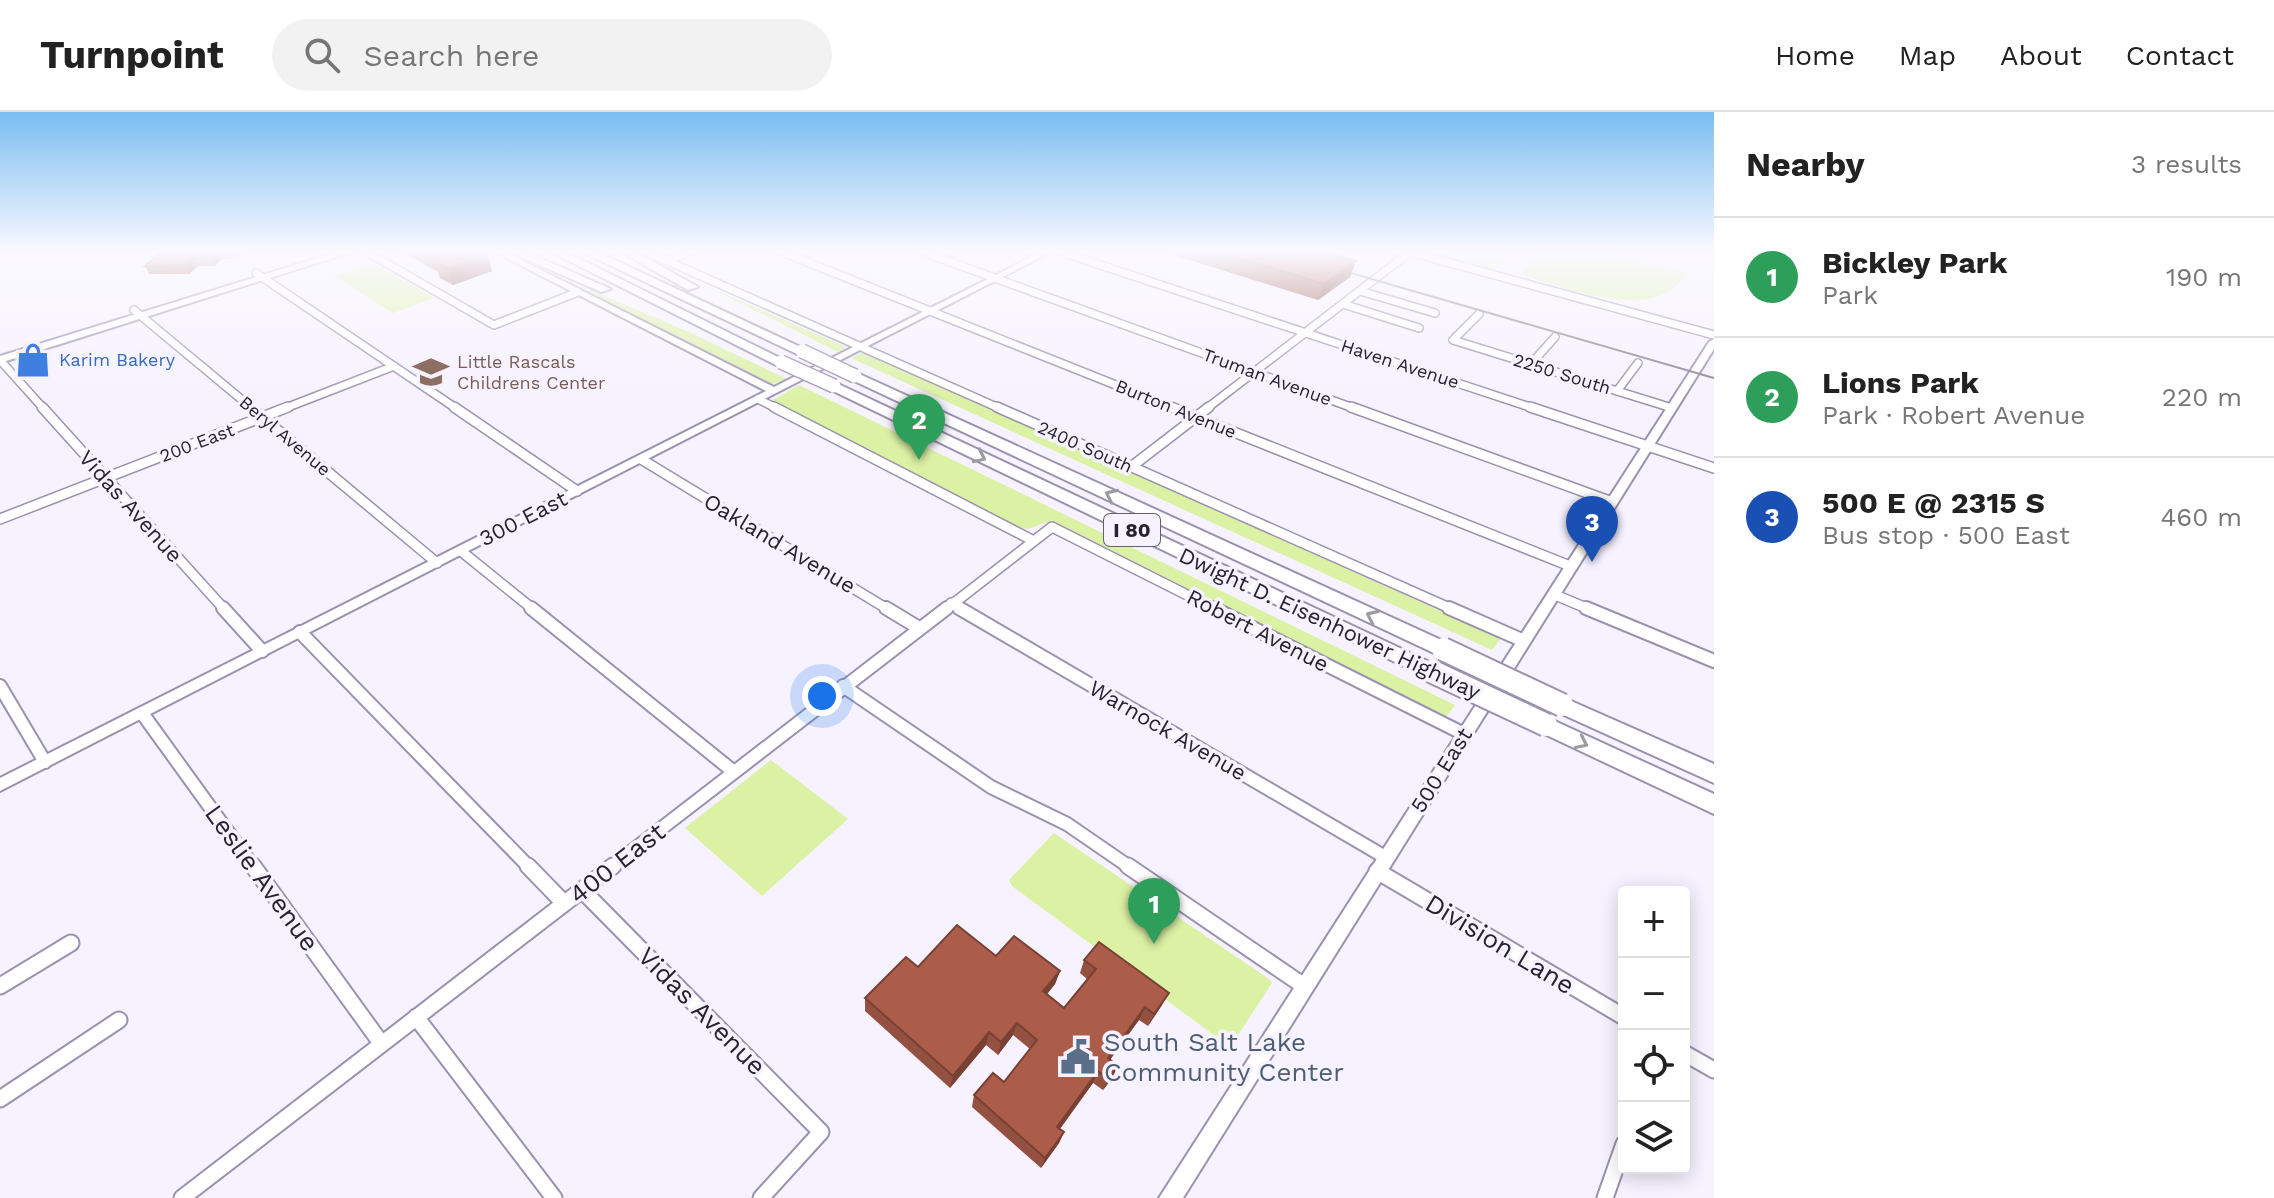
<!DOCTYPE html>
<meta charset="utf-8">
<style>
:root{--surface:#fff;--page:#f2f2f2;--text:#222;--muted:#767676;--line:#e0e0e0;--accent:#ae286d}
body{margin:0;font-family:"Work Sans",sans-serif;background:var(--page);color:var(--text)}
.controls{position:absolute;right:24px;bottom:24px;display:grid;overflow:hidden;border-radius:8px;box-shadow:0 4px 20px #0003}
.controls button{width:72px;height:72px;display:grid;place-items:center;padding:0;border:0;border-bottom:2px solid var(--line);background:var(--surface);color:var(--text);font:40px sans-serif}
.you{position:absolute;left:822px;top:584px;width:28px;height:28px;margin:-20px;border:6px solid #fff;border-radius:50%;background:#1a73e8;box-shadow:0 0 0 12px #1a73e833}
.badge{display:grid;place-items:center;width:52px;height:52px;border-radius:50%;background:var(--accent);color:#fff;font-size:26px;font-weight:700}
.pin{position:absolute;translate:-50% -66px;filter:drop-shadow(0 2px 4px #0008)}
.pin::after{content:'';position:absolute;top:42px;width:28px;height:24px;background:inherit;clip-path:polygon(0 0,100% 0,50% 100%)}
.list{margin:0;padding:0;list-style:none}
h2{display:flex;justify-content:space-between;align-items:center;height:104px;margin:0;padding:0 32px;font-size:34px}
h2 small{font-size:26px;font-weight:400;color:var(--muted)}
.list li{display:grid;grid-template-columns:52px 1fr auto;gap:24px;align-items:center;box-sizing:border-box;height:120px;padding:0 32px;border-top:2px solid var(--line)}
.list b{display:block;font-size:30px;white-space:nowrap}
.list p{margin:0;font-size:26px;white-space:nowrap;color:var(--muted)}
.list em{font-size:26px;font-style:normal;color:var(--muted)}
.icon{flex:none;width:44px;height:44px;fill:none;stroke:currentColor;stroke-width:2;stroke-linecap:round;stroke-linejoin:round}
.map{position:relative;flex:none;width:1714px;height:1086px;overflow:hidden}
header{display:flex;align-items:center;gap:48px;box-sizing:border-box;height:112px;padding:0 40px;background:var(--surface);border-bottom:2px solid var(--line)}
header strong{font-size:38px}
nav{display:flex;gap:44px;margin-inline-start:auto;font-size:28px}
.search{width:560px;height:72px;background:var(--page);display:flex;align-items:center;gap:20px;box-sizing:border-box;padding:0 28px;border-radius:44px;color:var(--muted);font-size:30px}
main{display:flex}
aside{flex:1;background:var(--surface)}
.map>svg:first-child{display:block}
.green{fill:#dbf1a4}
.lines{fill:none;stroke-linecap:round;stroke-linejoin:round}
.minor-far3-casing{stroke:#9b91ae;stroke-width:10}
.minor-far2-casing{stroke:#9b91ae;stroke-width:12}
.minor-far1-casing{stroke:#9b91ae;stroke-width:16}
.minor-casing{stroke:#9b91ae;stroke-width:19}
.tertiary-casing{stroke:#9b91ae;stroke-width:4}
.primary-casing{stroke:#9b91ae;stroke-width:4}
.motorway-casing{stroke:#9b91ae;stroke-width:4}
.minor-far3{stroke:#fff;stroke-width:7}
.minor-far2{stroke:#fff;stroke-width:9}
.minor-far1{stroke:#fff;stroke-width:12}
.minor{stroke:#fff;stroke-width:15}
.tertiary{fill:#fff;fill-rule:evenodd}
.primary{fill:#fff;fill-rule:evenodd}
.motorway{fill:#fff;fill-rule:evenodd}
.tram{stroke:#84808d;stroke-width:2}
.motorway-bridge-far1-casing{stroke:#9b91ae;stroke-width:16;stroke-linecap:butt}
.motorway-bridge-casing{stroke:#9b91ae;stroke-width:26;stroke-linecap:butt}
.motorway-bridge-far1{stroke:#fff;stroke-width:13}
.motorway-bridge{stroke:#fff;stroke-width:22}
.wall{fill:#945040}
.shaded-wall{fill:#784134}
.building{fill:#ac5d4a;stroke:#784134;stroke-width:2}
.oneway{stroke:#9d9ca1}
.labels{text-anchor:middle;stroke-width:7;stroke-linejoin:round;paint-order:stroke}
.far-shop-label{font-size:18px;fill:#366cbe;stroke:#f6f2ff;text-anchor:start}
.far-education-label{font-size:18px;fill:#785e54;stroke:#f6f2ff;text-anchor:start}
.far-street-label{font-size:18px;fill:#26222e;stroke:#f6f2ff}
.shield{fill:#f6f2ff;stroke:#64606d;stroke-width:2}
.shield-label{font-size:20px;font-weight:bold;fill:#26222e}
.street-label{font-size:22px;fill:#26222e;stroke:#f6f2ff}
.near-street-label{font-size:26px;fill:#26222e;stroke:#f6f2ff}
.near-service-label{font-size:26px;fill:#4e5e75;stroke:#f6f2ff;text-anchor:start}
</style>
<header>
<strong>Turnpoint</strong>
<div class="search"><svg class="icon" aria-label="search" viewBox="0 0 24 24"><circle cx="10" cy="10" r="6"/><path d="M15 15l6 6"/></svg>Search here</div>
<nav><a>Home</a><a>Map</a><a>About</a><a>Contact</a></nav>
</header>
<main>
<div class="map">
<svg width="1714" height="1086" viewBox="0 0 1714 1086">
<rect width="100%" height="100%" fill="#f6f2ff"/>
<path class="green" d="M 1439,140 L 1507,140 L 1510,143 L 1494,158 L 1462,152 Z
M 1540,140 L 1602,140 L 1685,161 C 1661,214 1561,175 1520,162 Z
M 374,151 L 434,186 L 393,201 L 334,164 Z
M 548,160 L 689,220 L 787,267 L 773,272 Z
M 696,169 L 846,235 L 838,240 Z
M 863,240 L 1501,526 L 1492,538 L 851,246 Z
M 799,273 L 1455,593 L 1446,605 L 1056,411 C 1041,407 1034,420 1020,416 L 771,289 Z
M 771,648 L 848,707 L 762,784 L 685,716 Z
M 1054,721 L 1269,867 L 1272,871 L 1230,935 L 1012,774 L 1009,768 Z"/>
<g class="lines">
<g class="minor-far3-casing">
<path id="minor-far3" d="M 367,140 L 494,213 L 578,180
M 647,140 L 1001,297
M 782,140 L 1176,297
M 923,140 L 1356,297
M 1061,140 L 1536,297
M 1410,140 L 1714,223
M 666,149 L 691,140
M 256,161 L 457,297
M 1360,179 L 1435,201
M 1343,192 L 1419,216
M 134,198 L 253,297
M 1479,202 L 1453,228 L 1672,296
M 0,248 L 44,297
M 1531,252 L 1555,225
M 1617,279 L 1638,251
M 758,287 L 778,297
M 283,297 L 394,254
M 1206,297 L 1410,140"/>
</g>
<g class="minor-far2-casing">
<path id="minor-far2" d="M 42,295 L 225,498
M 250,295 L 437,451
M 454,295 L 577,379
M 774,295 L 1034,429
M 997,295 L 1454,498
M 1171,295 L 1570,454
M 1351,295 L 1612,390
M 1530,295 L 1714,356
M 641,347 L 889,498
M 1131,355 L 1209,295
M 0,407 L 288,295
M 461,439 L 534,498
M 1553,482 L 1591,498
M 951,491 L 963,498
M 945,498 L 1052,415 L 1217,498"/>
</g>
<g class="minor-far1-casing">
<path id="minor-far1" d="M 223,496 L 262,539
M 531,496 L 734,660
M 886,496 L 919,516
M 959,496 L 1385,745
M 1213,496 L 1464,622
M 1449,496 L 1524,529
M 1586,496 L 1714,549
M 300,520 L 530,756
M 0,574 L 45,650
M 843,574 L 991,675 L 1067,712 L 1131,756
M 142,601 L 254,756
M 610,756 L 947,496"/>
</g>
<g class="minor-casing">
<path id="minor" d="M 253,754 L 381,931
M 528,754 L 564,791
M 1128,754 L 1304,874
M 1377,759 L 1624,905
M 582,778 L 821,1020 L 761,1086
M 0,874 L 71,831
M 416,905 L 554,1086
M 1684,941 L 1714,958
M 0,987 L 119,908
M 182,1086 L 613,754
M 1605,1086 L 1624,1032"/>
</g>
<g class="tertiary-casing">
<path id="tertiary" d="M 495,140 L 505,140 L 774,275 L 1041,140 L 1051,140 L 0,679 L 0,666 L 766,279 Z
M 1714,227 L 1714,237 L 1183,1086 L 1159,1086 L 1709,230 Z"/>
</g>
<g class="primary-casing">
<path id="primary" d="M 337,140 L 352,140 L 0,251 L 0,244 Z"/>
</g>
<g class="motorway-casing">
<path id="motorway" d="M 510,140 L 526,140 L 611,177 L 601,180 Z
M 551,140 L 566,140 L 788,250 L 776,253 Z
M 582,140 L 598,140 L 809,239 L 797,242 Z
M 621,140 L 636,140 L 698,175 L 688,178 Z
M 855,260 L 1450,532 L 1453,537 L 1450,542 L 1436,542 L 850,267 L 848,264 Z
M 834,270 L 1438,554 L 1441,559 L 1438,564 L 1424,564 L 829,277 L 827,274 Z
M 1562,585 L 1714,652 L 1714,671 L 1555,599 L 1551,593 L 1555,587 Z
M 1546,605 L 1714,682 L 1714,702 L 1538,619 L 1535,613 L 1538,607 Z"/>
</g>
<use href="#minor-far3" class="minor-far3"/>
<use href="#minor-far2" class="minor-far2"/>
<use href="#minor-far1" class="minor-far1"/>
<use href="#minor" class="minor"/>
<use href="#tertiary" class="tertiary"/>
<use href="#primary" class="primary"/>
<use href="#motorway" class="motorway"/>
<path class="tram" d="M 1330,155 L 1714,266"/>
<g class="motorway-bridge-far1-casing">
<path id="motorway-bridge-far1" d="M 802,239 L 855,264
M 781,250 L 834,274"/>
</g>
<g class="motorway-bridge-casing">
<path id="motorway-bridge" d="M 1443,537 L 1562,593
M 1431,559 L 1546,613"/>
</g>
<use href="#motorway-bridge-far1" class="motorway-bridge-far1"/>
<use href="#motorway-bridge" class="motorway-bridge"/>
</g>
<path class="wall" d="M 161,140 L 243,140 L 238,146 L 222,147 L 214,154 L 198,154 L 189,162 L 149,162 L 145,154 Z
M 402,140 L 481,140 L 492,159 L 453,173 L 440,166 L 438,160 Z
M 1164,140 L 1326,140 L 1356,149 L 1350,165 L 1318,188 Z
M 996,844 L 1060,859 L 1055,872 L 1047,882 L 1064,896 L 1087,867 L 1080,861 L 1084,848 L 1162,893 L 1148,914 L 1139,908 L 1110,948 L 1112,966 L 1103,978 L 1093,971 L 1060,1017 L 1064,1020 L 1059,1031 L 1041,1056 L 972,995 L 974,983 L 1004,970 L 1030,937 L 1013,923 L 998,943 L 986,933 L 950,976 L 865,899 L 865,886 L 918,855 Z"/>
<path class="shaded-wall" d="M 217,140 L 219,140 L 222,147 L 214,154 L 210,146 Z
M 235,140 L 243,140 L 238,146 Z
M 488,143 L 492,159 L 453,173 L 448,157 Z
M 194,146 L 198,154 L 189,162 L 185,153 Z
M 1356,149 L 1350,165 L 1318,188 L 1324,172 Z
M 1060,859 L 1055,872 L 1039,892 L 1043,879 Z
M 1169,881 L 1162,893 L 1148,914 L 1154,902 Z
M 1145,895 L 1139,908 L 1102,958 L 1108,946 Z
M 1017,911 L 1013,923 L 998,943 L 1001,930 Z
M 989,920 L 986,933 L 950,976 L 953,964 Z
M 1118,954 L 1112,966 L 1103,978 L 1108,967 Z
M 1098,959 L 1093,971 L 1053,1026 L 1057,1015 Z
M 1064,1020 L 1059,1031 L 1041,1056 L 1045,1046 Z"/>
<path class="building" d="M 161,140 L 217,140 L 210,146 L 194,146 L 185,153 L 145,154 Z
M 426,140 L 481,140 L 488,143 L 448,157 L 435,150 L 441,148 Z
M 1220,140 L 1326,140 L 1356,149 L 1324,172 Z
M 957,813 L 996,844 L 1014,824 L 1060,859 L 1043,879 L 1064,896 L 1096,857 L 1084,848 L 1099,830 L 1169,881 L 1154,902 L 1145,895 L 1108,946 L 1118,954 L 1108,967 L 1098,959 L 1057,1015 L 1064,1020 L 1045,1046 L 974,983 L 993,961 L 1004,970 L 1037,928 L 1017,911 L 1001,930 L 989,920 L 953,964 L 865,886 L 906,845 L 918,855 Z"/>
<defs><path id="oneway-chevron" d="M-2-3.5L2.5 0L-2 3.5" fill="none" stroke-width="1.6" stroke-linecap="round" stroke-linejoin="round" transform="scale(2)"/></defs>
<g class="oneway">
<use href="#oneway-chevron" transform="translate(980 345) rotate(26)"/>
<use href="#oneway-chevron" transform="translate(1111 383) rotate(-155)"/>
<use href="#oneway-chevron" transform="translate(1372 504) rotate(-155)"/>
<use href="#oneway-chevron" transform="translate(1582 631) rotate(26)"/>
</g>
<linearGradient id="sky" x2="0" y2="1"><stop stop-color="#7bbdf1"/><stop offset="0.48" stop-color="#fbf9ff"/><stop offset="1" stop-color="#fbf9ff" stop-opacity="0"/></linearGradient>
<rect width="1714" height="292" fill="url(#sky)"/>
<defs>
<g id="shop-bare" transform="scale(2.76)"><path d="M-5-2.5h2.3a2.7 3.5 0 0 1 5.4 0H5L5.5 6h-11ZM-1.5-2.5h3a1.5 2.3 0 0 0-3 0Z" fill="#3f7fe0" stroke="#f6f2ff" stroke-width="2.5" paint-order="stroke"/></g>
<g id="school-bare" transform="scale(2.76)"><path d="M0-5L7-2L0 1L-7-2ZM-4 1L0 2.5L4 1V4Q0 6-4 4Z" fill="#8d6e63" stroke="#f6f2ff" stroke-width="2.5" paint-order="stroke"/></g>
<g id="civic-bare" transform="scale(2.76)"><path d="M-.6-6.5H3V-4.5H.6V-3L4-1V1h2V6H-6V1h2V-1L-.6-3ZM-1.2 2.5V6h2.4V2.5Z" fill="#5c6f8a" stroke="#f6f2ff" stroke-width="2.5" paint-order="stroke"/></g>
</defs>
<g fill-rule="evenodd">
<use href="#shop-bare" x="33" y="248"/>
<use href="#school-bare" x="431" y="260"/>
<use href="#civic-bare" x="1078" y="945"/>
</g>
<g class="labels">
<g class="far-shop-label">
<text x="59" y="254">Karim Bakery</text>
</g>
<g class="far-education-label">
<text x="457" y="256">Little Rascals<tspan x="457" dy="21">Childrens Center</tspan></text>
</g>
<g class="far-street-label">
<text transform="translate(1400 252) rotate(18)" y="6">Haven Avenue</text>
<text transform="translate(1562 262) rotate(17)" y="6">2250 South</text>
<text transform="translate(1267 265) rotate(20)" y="6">Truman Avenue</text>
<text transform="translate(1176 297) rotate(22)" y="6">Burton Avenue</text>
<text transform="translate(285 324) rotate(40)" y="6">Beryl Avenue</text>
<text transform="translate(197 331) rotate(-21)" y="6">200 East</text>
<text transform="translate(1085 335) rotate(24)" y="6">2400 South</text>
</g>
<rect class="shield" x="1104" y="402" width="56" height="32" rx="6"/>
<g class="shield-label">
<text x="1132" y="425">I 80</text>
</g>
<g class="street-label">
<text transform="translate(131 394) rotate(48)" y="8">Vidas Avenue</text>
<text transform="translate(523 406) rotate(-27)" y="8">300 East</text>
<text transform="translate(780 431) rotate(31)" y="8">Oakland Avenue</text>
<text transform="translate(1330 511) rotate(25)" y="8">Dwight D. Eisenhower Highway</text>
<text transform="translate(1258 518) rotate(27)" y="8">Robert Avenue</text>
<text transform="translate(1168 618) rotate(30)" y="8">Warnock Avenue</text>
<text transform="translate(1441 658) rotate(-58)" y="8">500 East</text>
</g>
<g class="near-street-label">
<text transform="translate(617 751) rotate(-38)" y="9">400 East</text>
<text transform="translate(262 766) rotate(54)" y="9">Leslie Avenue</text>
<text transform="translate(1500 832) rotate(31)" y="9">Division Lane</text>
<text transform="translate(702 899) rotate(45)" y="9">Vidas Avenue</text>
</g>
<g class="near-service-label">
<text x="1104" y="939">South Salt Lake<tspan x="1104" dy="30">Community Center</tspan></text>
</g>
</g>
</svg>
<div class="controls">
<button>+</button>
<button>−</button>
<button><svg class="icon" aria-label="locate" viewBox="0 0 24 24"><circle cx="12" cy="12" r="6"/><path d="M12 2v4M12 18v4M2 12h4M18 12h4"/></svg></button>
<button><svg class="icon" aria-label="layers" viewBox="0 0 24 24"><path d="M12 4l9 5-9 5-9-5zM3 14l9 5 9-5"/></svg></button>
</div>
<div class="you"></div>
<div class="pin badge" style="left:1154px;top:832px;background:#2e9e5b">1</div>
<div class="pin badge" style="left:919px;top:348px;background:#2e9e5b">2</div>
<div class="pin badge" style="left:1592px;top:450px;background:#1a4fb4">3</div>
</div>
<aside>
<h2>Nearby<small>3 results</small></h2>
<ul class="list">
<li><span class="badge" style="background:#2e9e5b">1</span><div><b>Bickley Park</b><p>Park</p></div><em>190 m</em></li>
<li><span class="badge" style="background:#2e9e5b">2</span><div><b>Lions Park</b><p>Park · Robert Avenue</p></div><em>220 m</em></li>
<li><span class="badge" style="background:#1a4fb4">3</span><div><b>500 E @ 2315 S</b><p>Bus stop · 500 East</p></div><em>460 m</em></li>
</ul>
</aside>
</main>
